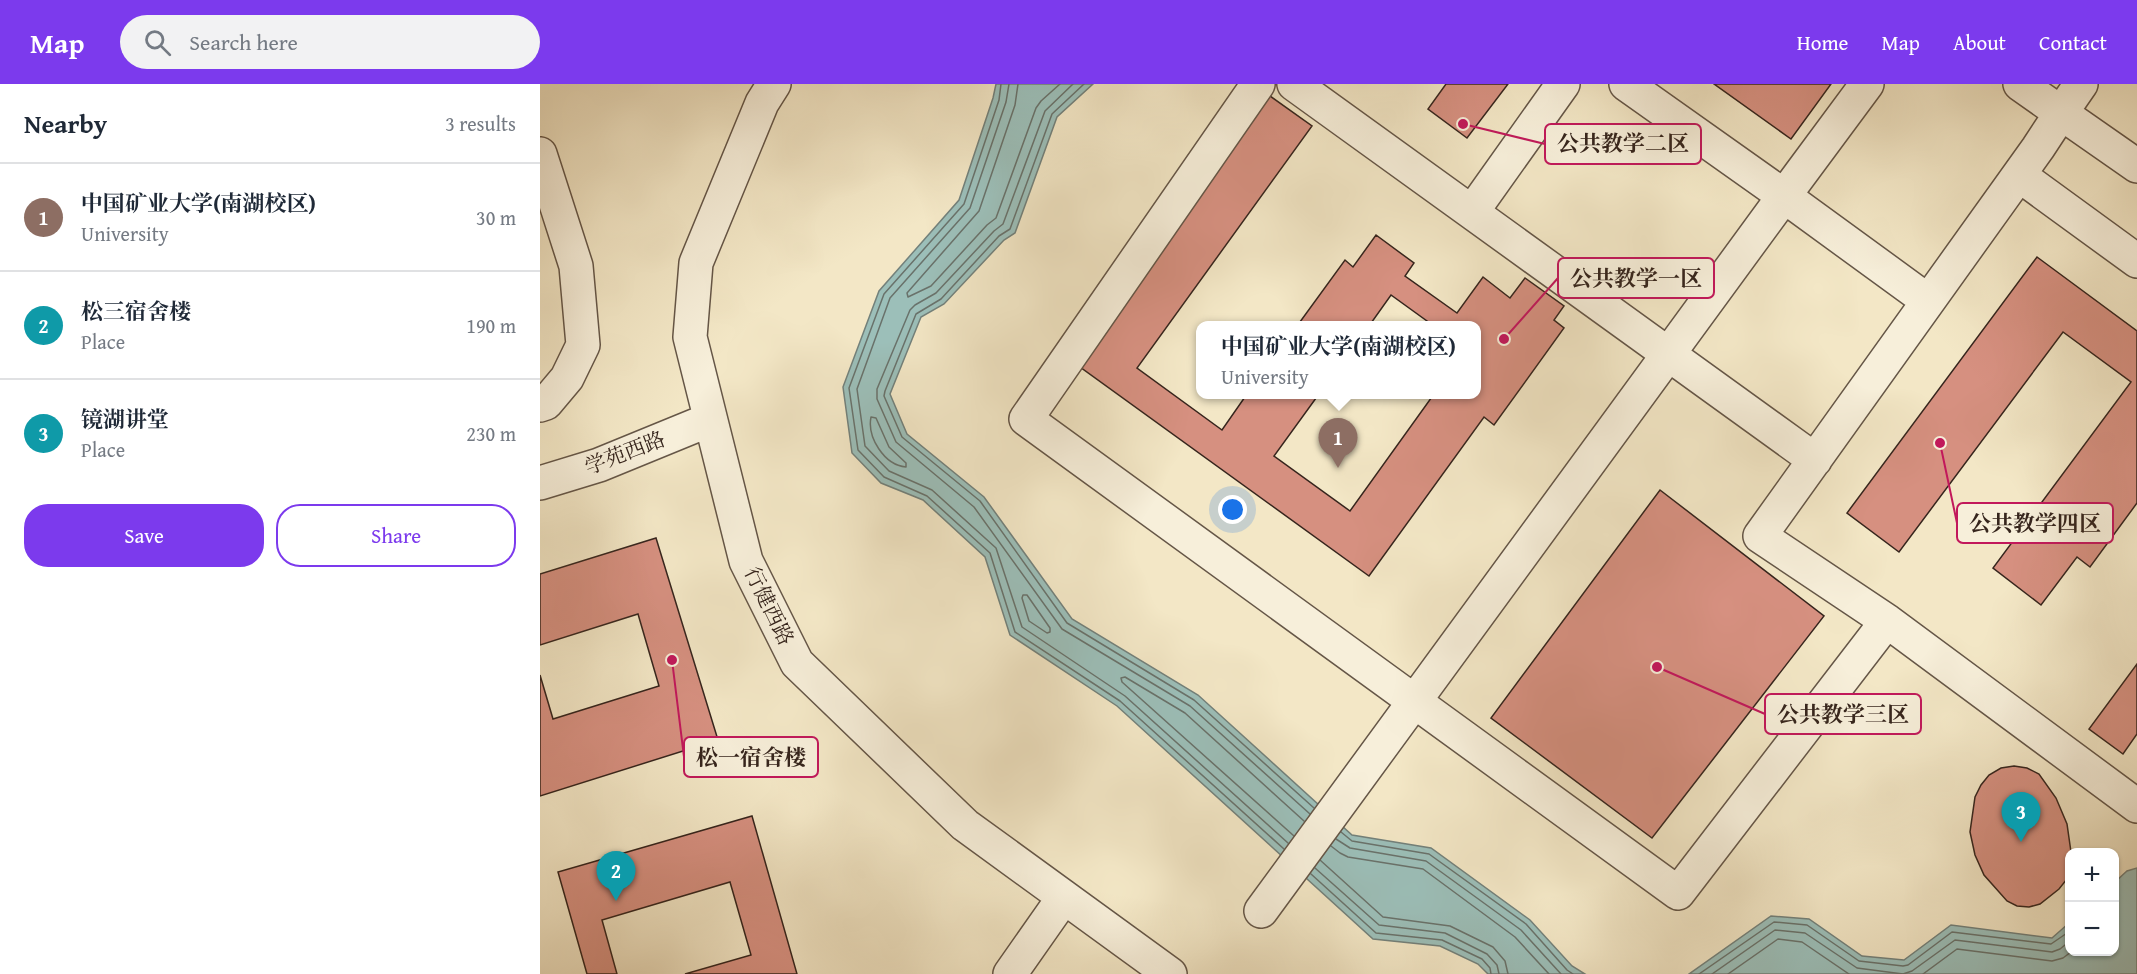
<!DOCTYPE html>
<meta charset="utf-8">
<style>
:root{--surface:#fff;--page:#f2f2f3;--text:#1f2937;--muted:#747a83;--line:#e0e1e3;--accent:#7c3aed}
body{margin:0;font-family:"Gentium Book Plus","Noto Serif SC",serif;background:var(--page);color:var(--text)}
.controls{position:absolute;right:18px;bottom:18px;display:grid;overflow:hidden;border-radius:12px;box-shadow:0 2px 4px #0004}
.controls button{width:54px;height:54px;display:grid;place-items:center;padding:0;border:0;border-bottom:2px solid var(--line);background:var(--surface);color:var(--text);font:30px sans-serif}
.you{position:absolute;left:693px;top:426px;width:21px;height:21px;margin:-15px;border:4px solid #fff;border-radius:50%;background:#1a73e8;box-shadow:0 0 0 9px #1a73e833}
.badge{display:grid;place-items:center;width:39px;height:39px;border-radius:50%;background:var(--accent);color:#fff;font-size:20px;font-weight:700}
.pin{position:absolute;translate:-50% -50px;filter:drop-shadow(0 2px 3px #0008)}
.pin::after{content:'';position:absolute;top:32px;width:21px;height:18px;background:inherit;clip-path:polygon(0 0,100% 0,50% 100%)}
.popup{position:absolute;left:656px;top:237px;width:285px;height:78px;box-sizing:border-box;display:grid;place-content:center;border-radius:12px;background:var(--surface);filter:drop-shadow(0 2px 4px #0005);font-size:20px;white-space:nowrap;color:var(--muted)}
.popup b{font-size:22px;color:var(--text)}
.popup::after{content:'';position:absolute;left:50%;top:100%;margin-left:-12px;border:12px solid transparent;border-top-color:var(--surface)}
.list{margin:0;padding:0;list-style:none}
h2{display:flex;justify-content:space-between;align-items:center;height:78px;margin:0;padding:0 24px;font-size:26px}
h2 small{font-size:20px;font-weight:400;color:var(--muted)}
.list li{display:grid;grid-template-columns:39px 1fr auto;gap:18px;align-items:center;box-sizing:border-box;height:108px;padding:0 24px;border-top:2px solid var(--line)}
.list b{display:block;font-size:22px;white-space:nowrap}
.list p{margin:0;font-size:20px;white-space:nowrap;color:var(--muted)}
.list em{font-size:20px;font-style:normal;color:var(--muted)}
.actions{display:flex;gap:12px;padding:18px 24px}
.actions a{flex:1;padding:14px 0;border:2px solid var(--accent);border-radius:24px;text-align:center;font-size:21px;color:var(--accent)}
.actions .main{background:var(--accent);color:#fff}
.icon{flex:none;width:33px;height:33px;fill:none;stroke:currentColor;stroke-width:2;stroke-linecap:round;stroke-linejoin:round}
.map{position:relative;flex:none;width:1597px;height:890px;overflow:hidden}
header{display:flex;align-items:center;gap:36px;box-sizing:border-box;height:84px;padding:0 30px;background:var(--accent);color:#fff}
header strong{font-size:28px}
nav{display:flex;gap:33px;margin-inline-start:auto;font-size:21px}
.search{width:420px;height:54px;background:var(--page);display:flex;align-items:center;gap:15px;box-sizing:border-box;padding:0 21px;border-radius:33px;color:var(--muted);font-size:22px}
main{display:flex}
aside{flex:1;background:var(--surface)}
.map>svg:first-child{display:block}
.water{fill:#9cbfb9;stroke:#73817b;stroke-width:1.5}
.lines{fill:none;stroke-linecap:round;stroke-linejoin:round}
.shore{stroke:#69726b;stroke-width:1.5}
.building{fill:#d69080;stroke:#36251d;stroke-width:1.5}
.minor-casing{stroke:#655647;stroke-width:36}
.minor{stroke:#f7efda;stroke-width:33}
.labels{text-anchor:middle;stroke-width:6;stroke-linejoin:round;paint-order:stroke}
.street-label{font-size:21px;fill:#36251d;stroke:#f7efda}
.leader{fill:none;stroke:#c2185b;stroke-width:2}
.callout-dot{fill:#c2185b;stroke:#f7efda;stroke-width:2}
.callout{fill:#f7efda;stroke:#c2185b;stroke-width:2}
.callout-label{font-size:22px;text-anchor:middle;font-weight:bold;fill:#36251d}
</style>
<header>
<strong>Map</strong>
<div class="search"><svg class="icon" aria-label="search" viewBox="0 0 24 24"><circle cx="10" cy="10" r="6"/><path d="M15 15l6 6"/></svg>Search here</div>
<nav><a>Home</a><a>Map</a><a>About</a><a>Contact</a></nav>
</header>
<main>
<aside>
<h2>Nearby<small>3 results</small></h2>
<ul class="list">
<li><span class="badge" style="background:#8d6e63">1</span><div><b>中国矿业大学(南湖校区)</b><p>University</p></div><em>30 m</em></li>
<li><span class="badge" style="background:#0f9aa8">2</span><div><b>松三宿舍楼</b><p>Place</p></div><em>190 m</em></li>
<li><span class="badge" style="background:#0f9aa8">3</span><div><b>镜湖讲堂</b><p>Place</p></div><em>230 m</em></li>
</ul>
<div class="actions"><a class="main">Save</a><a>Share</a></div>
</aside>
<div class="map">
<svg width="1597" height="890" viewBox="0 0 1597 890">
<rect width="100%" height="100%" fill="#f3e7c6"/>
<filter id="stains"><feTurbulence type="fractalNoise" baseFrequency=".00333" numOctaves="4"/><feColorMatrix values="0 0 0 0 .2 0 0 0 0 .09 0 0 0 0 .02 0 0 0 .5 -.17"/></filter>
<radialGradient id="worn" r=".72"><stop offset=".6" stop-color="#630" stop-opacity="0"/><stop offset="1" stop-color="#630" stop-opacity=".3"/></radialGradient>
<path class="water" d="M 456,0 L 553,0 L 517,33 L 475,149 L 464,156 L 404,220 L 381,233 L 350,310 L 367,350 L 444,413 L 532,535 L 658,611 L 812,751 L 891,764 L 990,836 L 1032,882 L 1045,890 L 948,890 L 938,880 L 900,862 L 833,855 L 577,622 L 470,551 L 445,473 L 383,416 L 341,399 L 312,369 L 303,303 L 339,207 L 419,116 L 453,14 Z
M 1597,784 L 1597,890 L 1149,890 L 1231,832 L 1269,835 L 1322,872 L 1364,876 L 1411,841 L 1512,854 L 1529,839 L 1530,868 L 1574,868 L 1575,798 L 1587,787 Z"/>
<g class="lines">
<path class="shore" d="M 461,0 L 459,16 L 424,120 L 344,210 L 309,304 L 318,366 L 344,393 L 387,412 L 450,469 L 475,548 L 580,617 L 744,765
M 469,0 L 466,18 L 430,124 L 350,214 L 317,305 L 325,362 L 349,387 L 392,406 L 456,464 L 482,543 L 585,612 L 748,759
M 478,0 L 475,21 L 439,127 L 367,209 L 368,213 L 391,202 L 447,141 L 456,134 L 496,24 L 501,17 L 520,0
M 533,0 L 505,27 L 463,140 L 454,147 L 396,209 L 375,221 L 370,226 L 337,305 L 337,315 L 356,358 L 434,423 L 522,545 L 650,622 L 770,730
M 544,0 L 512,30 L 470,145 L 459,152 L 401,215 L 376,230 L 345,307 L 344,312 L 362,353 L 440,417 L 527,539 L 654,616 L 774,724
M 331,333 L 336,334 L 349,363 L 366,379 L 366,383 C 344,381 327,353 331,333 Z
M 483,511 L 487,511 L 510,544 L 510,548 L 507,549 L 489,537 L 482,514 Z
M 801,748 L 812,757 L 889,770 L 986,840 L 1027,886 L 1033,890
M 754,752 L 582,598 L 581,594 L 585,593 L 645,629 L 764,737
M 796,755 L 810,764 L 886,777 L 981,846 L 1021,890
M 791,762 L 800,769 L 808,773 L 883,785 L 975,853 L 1009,890
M 780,776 L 843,833 L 910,842 L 953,863 L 965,877 L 968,890
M 775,784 L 839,841 L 905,849 L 947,870 L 957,881 L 959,890
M 771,790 L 836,849 L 902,856 L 942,875 L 950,884 L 951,890
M 1159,890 L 1234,838 L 1267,841 L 1319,877 L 1363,882 L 1368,881 L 1412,848 L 1511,860 L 1530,847
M 1172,890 L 1235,846 L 1265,849 L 1317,884 L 1363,890 L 1372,887 L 1415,856 L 1512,868 L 1520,865 L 1530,857
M 1188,890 L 1238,855 L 1262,858 L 1309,890
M 1383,890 L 1417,865 L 1512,877 L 1523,874 L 1531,868"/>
</g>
<path class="building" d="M 906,0 L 968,0 L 927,54 L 888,25 Z
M 1174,0 L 1291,0 L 1251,55 Z
M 723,7 L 772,42 L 597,284 L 682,346 L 707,310 L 779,310 L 734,372 L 810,427 L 894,310 L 936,310 L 936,242 L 894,242 L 851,211 L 829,242 L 757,242 L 805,176 L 813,183 L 836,151 L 874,179 L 865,192 L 917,229 L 943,193 L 970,214 L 985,194 L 1024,222 L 1014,236 L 1024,244 L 954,341 L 944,333 L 829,492 L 529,275 Z
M 1497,173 L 1597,247 L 1597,419 L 1550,483 L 1537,473 L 1501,521 L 1453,484 L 1591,298 L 1523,248 L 1359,468 L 1307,429 Z
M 1120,406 L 1284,532 L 1112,754 L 951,634 Z
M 116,454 L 178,656 L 0,712 L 0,591 L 13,635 L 119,602 L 98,530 L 0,561 L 0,490 Z
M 1597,580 L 1597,650 L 1583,670 L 1549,645 Z
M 1474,682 L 1487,684 L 1499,690 L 1516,714 L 1527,740 L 1531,768 L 1530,768 L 1530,786 L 1527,795 L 1519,805 L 1500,820 L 1489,823 L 1477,822 L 1467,817 L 1444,791 L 1435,771 L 1430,748 L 1435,713 L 1441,701 L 1449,691 L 1461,684 Z
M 212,732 L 257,890 L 145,890 L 211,871 L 190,798 L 62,836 L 77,890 L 47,890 L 18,788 Z"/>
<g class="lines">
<g class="minor-casing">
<path id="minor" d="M 234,0 L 222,19 L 156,179 L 150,253 L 206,477 L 257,579 L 425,741 L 630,890
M 718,0 L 486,335 L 1138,809 L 1347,537 L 1220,452 L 1498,64 L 1521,29 L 1480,0
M 754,0 L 1275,376
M 1327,0 L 1244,112 L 1388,217
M 1541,0 L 1521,29 L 1597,82
M 0,70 L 36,182 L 43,261 L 27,294 L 6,319 L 0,321
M 1479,91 L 1597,177
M 932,128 L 1023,0
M 0,399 L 59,381 L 169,336
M 1347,537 L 1597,722
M 721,827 L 1244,112 L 1086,0
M 470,890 L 524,813"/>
</g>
<use href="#minor" class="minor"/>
</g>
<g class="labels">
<g class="street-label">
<text transform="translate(85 369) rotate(-21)" y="7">学苑西路</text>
<text transform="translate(229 522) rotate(64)" y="7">行健西路</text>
</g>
</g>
<path class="leader" d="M923 40L1005 60M964 255L1018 194M1400 359L1417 439M1117 583L1225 630M132 576L144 673"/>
<g class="callout-dot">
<circle cx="923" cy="40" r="6"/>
<circle cx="964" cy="255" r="6"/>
<circle cx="1400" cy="359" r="6"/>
<circle cx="1117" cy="583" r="6"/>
<circle cx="132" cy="576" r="6"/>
</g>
<g class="callout">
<rect x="1005" y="40" width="156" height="40" rx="6"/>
<rect x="1018" y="174" width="156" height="40" rx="6"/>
<rect x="1417" y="419" width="156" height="40" rx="6"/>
<rect x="1225" y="610" width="156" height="40" rx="6"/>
<rect x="144" y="653" width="134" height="40" rx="6"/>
</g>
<g class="callout-label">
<text x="1083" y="67">公共教学二区</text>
<text x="1096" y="202">公共教学一区</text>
<text x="1495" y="447">公共教学四区</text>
<text x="1303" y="638">公共教学三区</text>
<text x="211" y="681">松一宿舍楼</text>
</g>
<rect width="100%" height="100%" filter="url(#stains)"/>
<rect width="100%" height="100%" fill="url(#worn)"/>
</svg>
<div class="controls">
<button>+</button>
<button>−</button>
</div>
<div class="you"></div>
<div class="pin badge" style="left:798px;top:384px;background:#8d6e63">1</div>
<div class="popup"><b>中国矿业大学(南湖校区)</b>University</div>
<div class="pin badge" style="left:76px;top:817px;background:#0f9aa8">2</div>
<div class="pin badge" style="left:1481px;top:758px;background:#0f9aa8">3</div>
</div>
</main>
